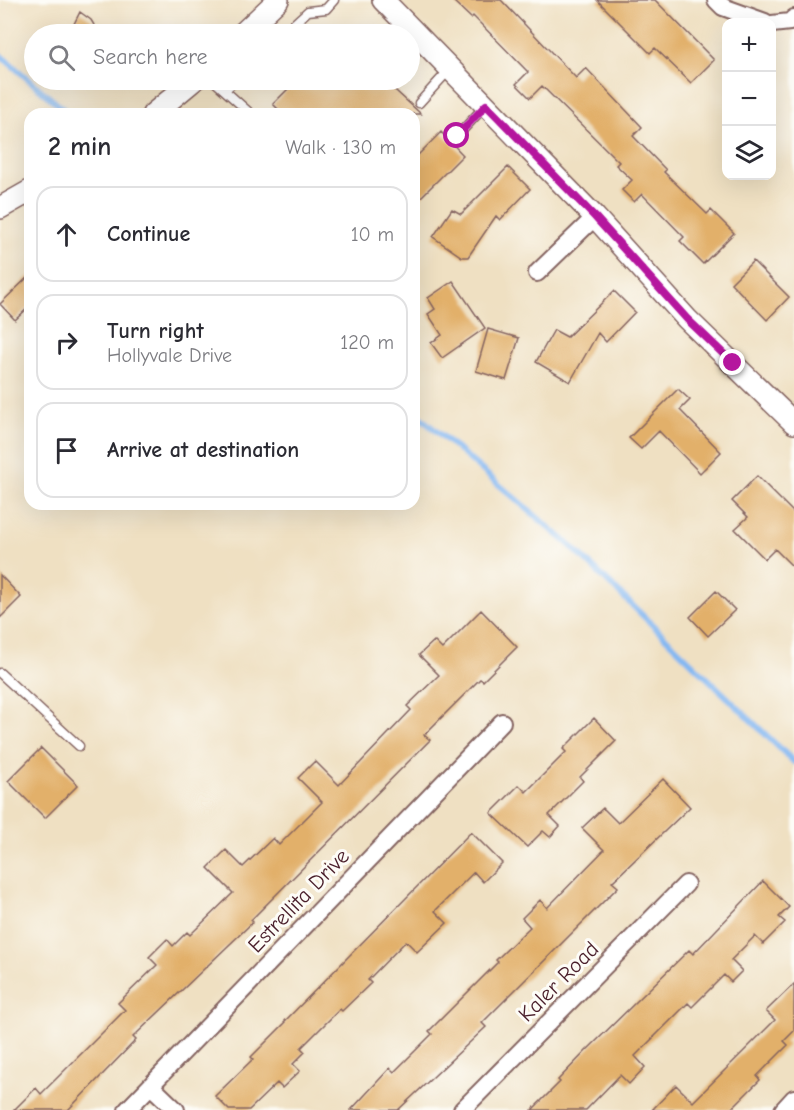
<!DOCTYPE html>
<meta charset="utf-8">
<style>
:root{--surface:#fff;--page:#f7f7f7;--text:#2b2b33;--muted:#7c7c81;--line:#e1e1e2}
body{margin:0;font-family:"Comic Neue",sans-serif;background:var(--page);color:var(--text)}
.controls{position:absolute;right:18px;top:18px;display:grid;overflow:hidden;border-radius:12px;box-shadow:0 6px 24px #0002}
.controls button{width:54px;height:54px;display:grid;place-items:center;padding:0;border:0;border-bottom:2px solid var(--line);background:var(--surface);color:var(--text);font:30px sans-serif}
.stop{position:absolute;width:18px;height:18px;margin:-14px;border:4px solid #b5179e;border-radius:50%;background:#fff}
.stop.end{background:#b5179e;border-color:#fff;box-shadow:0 2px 6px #0008}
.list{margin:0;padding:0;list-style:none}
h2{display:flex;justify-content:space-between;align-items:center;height:78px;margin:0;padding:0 24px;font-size:26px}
h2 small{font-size:20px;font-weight:400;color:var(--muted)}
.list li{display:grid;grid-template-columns:39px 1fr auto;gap:18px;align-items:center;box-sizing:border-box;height:96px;margin:0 12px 12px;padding:0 12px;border:2px solid var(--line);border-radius:18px}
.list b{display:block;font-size:22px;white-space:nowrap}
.list p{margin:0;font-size:20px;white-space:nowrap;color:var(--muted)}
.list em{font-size:20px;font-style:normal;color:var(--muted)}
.icon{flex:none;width:33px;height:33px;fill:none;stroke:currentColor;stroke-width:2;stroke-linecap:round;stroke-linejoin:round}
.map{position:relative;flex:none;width:794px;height:1110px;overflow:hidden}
.search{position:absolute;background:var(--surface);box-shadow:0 6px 24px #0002;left:24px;top:24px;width:396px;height:66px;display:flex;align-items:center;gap:15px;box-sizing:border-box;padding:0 21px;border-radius:33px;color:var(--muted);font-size:22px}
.panel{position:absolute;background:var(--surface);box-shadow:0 6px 24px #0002;left:24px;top:108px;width:396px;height:402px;border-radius:18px}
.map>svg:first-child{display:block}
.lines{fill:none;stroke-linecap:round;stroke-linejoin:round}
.stream{stroke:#84b8f2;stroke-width:6}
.building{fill:#e2b06b}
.service-casing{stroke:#846360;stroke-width:11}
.minor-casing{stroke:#846360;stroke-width:20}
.tertiary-casing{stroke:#846360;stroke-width:24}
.service{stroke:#fff;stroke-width:8}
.minor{stroke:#fff;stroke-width:16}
.tertiary{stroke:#fff;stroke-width:21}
.route{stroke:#b5179e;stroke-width:8}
.labels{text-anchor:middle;stroke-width:6;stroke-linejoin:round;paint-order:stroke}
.street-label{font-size:22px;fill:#4a1f2b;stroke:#fdfcf7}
</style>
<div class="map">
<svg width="794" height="1110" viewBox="0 0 794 1110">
<rect width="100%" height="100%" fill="#fdfcf7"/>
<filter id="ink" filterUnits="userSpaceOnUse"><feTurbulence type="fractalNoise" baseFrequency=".0167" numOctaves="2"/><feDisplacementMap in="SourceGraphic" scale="12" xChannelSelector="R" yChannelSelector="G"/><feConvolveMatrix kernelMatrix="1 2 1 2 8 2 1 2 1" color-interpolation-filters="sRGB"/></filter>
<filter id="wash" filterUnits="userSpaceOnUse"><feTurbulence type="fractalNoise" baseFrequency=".008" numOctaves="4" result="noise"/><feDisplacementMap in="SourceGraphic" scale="24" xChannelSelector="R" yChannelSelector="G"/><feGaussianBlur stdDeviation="1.35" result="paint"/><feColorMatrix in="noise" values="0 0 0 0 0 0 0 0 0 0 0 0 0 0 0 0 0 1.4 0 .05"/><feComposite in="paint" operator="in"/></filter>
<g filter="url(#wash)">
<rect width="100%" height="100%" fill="#efe0c2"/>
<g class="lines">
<path class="stream" d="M 0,55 L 69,114
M 414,412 L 573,548 L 794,762"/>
</g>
<g id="blocks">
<path class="building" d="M 452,0 L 501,0 L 576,78 L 586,68 L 642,127 L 633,136 L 666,170 L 664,172 L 707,214 L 711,210 L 734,233 L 703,264 L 680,241 L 684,237 L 642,194 L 634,202 L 622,190 L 632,180 L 616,165 L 619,162 L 542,86 L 530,98 L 516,84 L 528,72 L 473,16 L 471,18 Z
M 597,0 L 655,0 L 714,60 L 691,83 L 655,48 L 650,53 Z
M 80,12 L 91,20 L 94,25 L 92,34 L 78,34 L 74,30 L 74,24 Z
M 297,80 L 384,80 L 421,114 L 283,114 L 273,104 Z
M 441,132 L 463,155 L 414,204 L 414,159 Z
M 508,167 L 530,189 L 500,220 L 496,216 L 468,257 L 462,257 L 433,237 L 452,209 L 461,214 Z
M 753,261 L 789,297 L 767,320 L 731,283 Z
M 30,275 L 30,306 L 15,320 L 0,304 Z
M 453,281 L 485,328 L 442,358 L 431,343 L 442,335 L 428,314 L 435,309 L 428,298 Z
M 614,291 L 635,312 L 606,342 L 598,333 L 570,382 L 536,362 L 554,330 L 567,337 Z
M 488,329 L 519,338 L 506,380 L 476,371 Z
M 678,389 L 690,400 L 680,410 L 721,452 L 700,473 L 659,431 L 641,449 L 629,438 Z
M 757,476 L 794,513 L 794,568 L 775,549 L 765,559 L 735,529 L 748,517 L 732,501 Z
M 0,575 L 21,597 L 0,618 Z
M 716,591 L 735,610 L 708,636 L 690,617 Z
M 481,610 L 517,647 L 483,681 L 480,679 L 424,735 L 430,740 L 251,920 L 253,922 L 133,1037 L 136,1040 L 68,1110 L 14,1110 L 36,1088 L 41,1094 L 125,1010 L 118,1003 L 157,965 L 149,957 L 167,939 L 173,946 L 187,932 L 190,935 L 233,893 L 208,868 L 226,850 L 243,867 L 273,838 L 279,845 L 322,802 L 298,778 L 315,761 L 339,785 L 411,710 L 407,706 L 439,675 L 419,655 L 434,641 L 442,649 Z
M 594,718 L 616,741 L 580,777 L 583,781 L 549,815 L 560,826 L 550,837 L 543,831 L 527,847 L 491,813 L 519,785 L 526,792 L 566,752 L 563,749 Z
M 41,748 L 78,785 L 45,818 L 8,781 Z
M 663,779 L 690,807 L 612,882 L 618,887 L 482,1023 L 486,1027 L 398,1110 L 351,1110 L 390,1068 L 394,1072 L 432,1034 L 429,1031 L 498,962 L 496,960 L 530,927 L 522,918 L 540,900 L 547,908 L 604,850 L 582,828 L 603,808 L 618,823 Z
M 471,832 L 502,863 L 483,882 L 474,872 L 435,911 L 447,923 L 417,952 L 406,941 L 368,980 L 371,983 L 342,1011 L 340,1009 L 301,1048 L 305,1052 L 293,1064 L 300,1071 L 282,1088 L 277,1083 L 249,1110 L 229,1110 L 215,1096 L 253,1059 L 251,1057 L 285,1023 L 284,1022 Z
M 763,881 L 789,907 L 779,917 L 785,922 L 763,944 L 755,936 L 731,960 L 742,971 L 731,982 L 724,975 L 692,1007 L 688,1003 L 635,1056 L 645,1067 L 629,1084 L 620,1075 L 586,1110 L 532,1110 L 560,1082 L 558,1080 L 586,1051 L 689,950 L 693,954 Z
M 794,984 L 794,1031 L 784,1041 L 788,1045 L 757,1076 L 760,1080 L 730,1110 L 652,1110 L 676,1085 L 693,1102 L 775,1020 L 766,1011 Z"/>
</g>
</g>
<g filter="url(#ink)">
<use href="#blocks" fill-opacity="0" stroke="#846360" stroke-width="1.5"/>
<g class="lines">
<g class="service-casing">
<path id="service" d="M 283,34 L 308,11 L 326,9 L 334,0
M 213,80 L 251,114
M 225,90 L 236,80
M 419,103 L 450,69
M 457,136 L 486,105
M 0,673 L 79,746"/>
</g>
<g class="minor-casing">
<path id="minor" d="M 716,0 L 723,7 L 765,22
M 772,24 L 790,22 L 794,18
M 537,273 L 595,217
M 151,1086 L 176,1110
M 127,1110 L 502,722
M 462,1110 L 686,884
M 783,1110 L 794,1098"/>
</g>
<g class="tertiary-casing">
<path id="tertiary" d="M 383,0 L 595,217 L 687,319 L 794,423
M 242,34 L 278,0
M 153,114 L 194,80
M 0,208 L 30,191"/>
</g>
<use href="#service" class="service"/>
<use href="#minor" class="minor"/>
<use href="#tertiary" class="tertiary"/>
</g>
</g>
<g class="lines" filter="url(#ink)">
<path class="route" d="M 457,136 L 486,105 L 595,217 L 687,319 L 733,363"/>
</g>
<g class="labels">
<g class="street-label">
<text transform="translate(298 900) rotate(-46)" y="8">Estrellita Drive</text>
<text transform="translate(558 981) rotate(-45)" y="8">Kaler Road</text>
</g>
</g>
</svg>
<div class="controls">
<button>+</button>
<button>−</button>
<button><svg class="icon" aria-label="layers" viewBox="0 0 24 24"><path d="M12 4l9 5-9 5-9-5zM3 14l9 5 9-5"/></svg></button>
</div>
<div class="stop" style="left:457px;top:136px"></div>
<div class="stop end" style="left:733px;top:363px"></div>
<div class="search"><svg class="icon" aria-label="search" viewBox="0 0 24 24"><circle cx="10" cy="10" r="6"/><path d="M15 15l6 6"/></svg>Search here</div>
<section class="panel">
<h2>2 min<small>Walk · 130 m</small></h2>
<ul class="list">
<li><svg class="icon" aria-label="ahead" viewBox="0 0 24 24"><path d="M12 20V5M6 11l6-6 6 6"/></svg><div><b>Continue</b></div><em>10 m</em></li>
<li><svg class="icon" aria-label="right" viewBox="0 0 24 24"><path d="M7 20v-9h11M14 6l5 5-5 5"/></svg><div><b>Turn right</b><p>Hollyvale Drive</p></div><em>120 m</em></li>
<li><svg class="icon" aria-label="arrive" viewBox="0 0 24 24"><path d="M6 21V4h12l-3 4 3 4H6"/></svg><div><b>Arrive at destination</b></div></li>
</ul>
</section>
</div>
